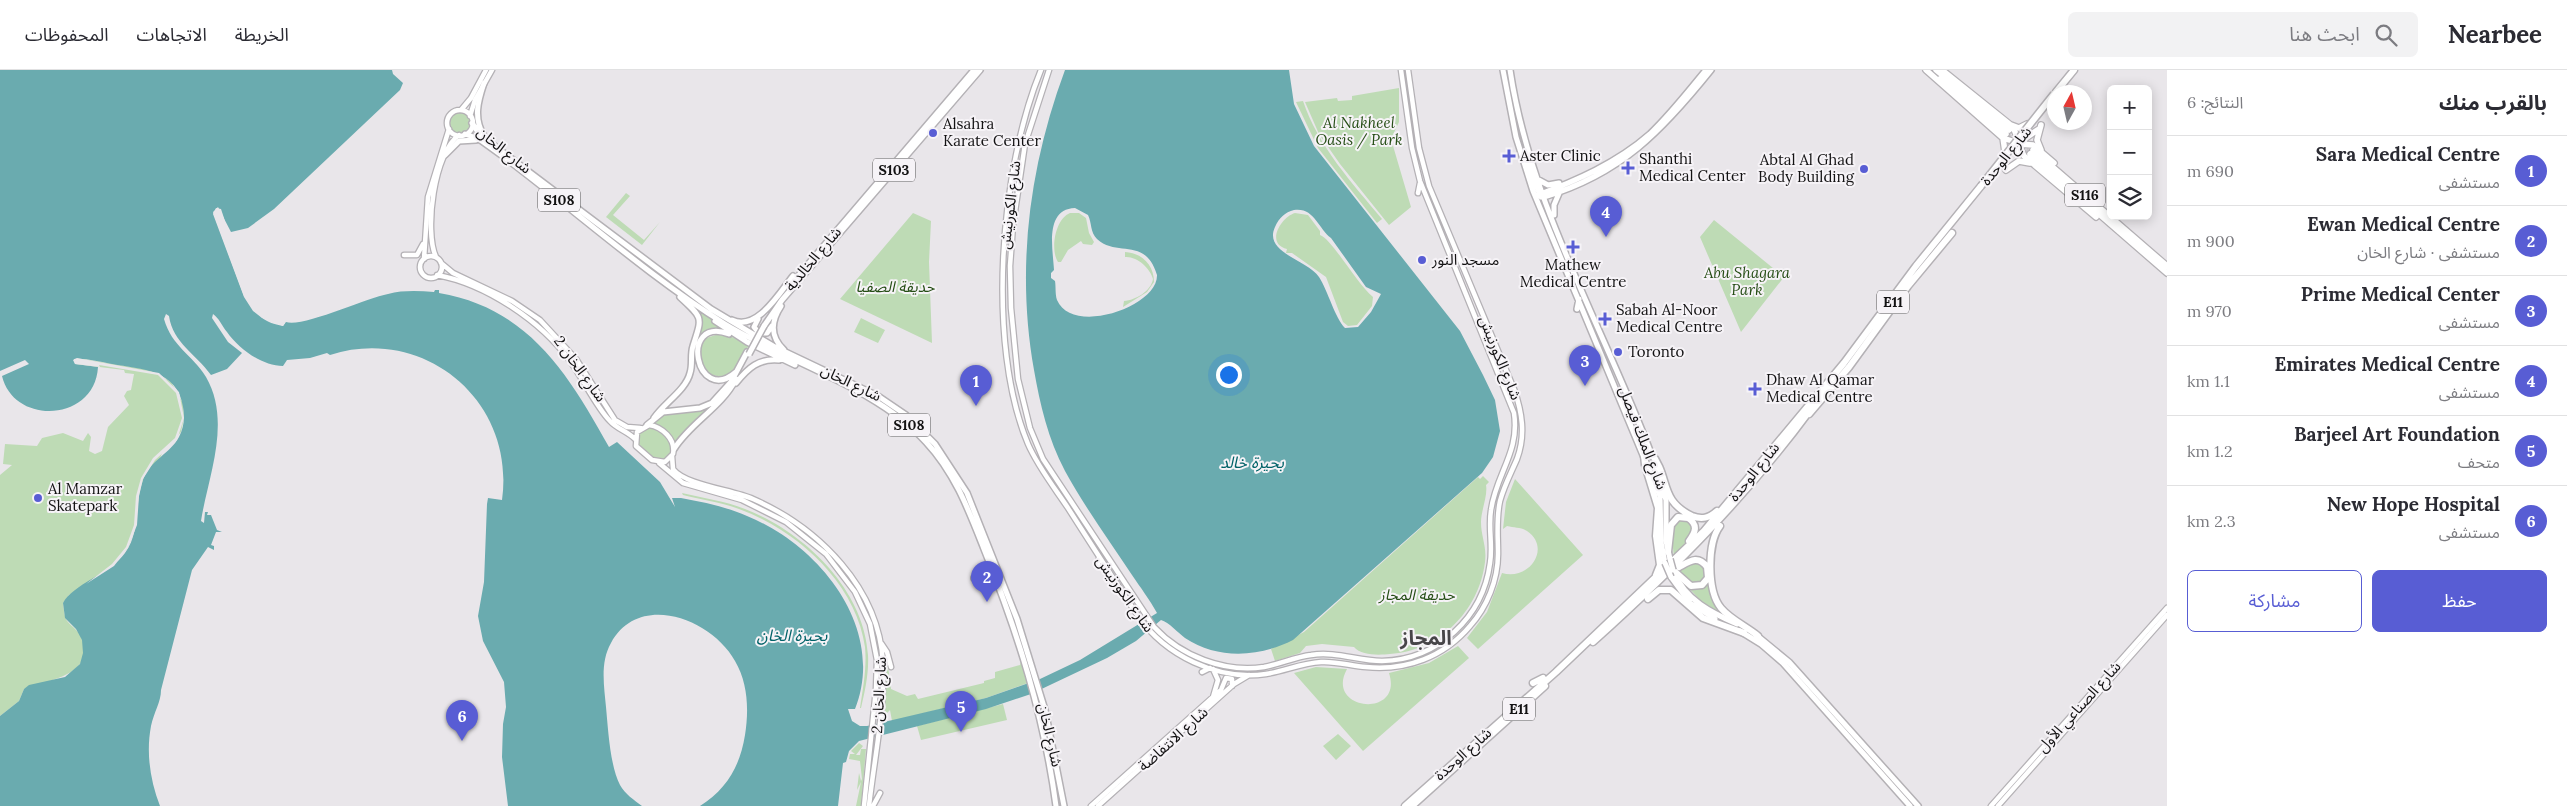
<!DOCTYPE html>
<html lang="ar">
<meta charset="utf-8">
<style>
:root{--surface:#fff;--page:#f2f2f3;--text:#2b2b33;--muted:#7c7c81;--line:#e1e1e2;--accent:#585dd4}
body{margin:0;font-family:Lora,"Noto Sans Arabic",serif;background:var(--page);color:var(--text);direction:rtl}
.controls{position:absolute;right:15px;top:15px;display:grid;overflow:hidden;border-radius:8px;box-shadow:0 2px 12px #0003}
.controls button{width:45px;height:45px;display:grid;place-items:center;padding:0;border:0;border-bottom:1px solid var(--line);background:var(--surface);color:var(--text);font:25px sans-serif}
.compass{position:absolute;left:2047px;top:15px;width:45px;height:45px;border-radius:50%;background:var(--surface);box-shadow:0 2px 12px #0003;rotate:8deg}
.you{position:absolute;left:1228px;top:304px;width:18px;height:18px;margin:-12px;border:4px solid #fff;border-radius:50%;background:#1a73e8;box-shadow:0 0 0 8px #1a73e833}
.badge{display:grid;place-items:center;width:32px;height:32px;border-radius:50%;background:var(--accent);color:#fff;font-size:16px;font-weight:700}
.pin{position:absolute;translate:-50% -41px;filter:drop-shadow(0 1px 2px #0008)}
.pin::after{content:'';position:absolute;top:26px;width:18px;height:15px;background:inherit;clip-path:polygon(0 0,100% 0,50% 100%)}
.list{margin:0;padding:0;list-style:none}
h2{display:flex;justify-content:space-between;align-items:center;height:65px;margin:0;padding:0 20px;font-size:21px}
h2 small{font-size:16px;font-weight:400;color:var(--muted)}
.list li{display:grid;grid-template-columns:32px 1fr auto;gap:15px;align-items:center;box-sizing:border-box;height:70px;padding:0 20px;border-top:1px solid var(--line)}
.list b{display:block;font-size:19px;white-space:nowrap}
.list p{margin:0;font-size:16px;white-space:nowrap;color:var(--muted)}
.list em{font-size:16px;font-style:normal;color:var(--muted)}
.actions{display:flex;gap:10px;padding:15px 20px}
.actions a{flex:1;padding:11px 0;border:1px solid var(--accent);border-radius:8px;text-align:center;font-size:18px;color:var(--accent)}
.actions .main{background:var(--accent);color:#fff}
.icon{flex:none;width:28px;height:28px;fill:none;stroke:currentColor;stroke-width:2;stroke-linecap:round;stroke-linejoin:round}
.map{position:relative;flex:none;width:2167px;height:736px;overflow:hidden;direction:ltr}
header{display:flex;align-items:center;gap:30px;box-sizing:border-box;height:70px;padding:0 25px;background:var(--surface);border-bottom:1px solid var(--line)}
header strong{font-size:24px}
nav{display:flex;gap:28px;margin-inline-start:auto;font-size:18px}
.search{width:350px;height:45px;background:var(--page);display:flex;align-items:center;gap:12px;box-sizing:border-box;padding:0 18px;border-radius:8px;color:var(--muted);font-size:19px}
main{display:flex}
aside{flex:1;background:var(--surface)}
.map>svg:first-child{display:block}
.green{fill:#bedbb5}
.water{fill:#6aabaf;fill-rule:evenodd}
.pier{fill:#e9e6ea}
.lines{fill:none;stroke-linecap:round;stroke-linejoin:round}
.trunk-tunnel{stroke:#c9c6ca;stroke-width:5.5;stroke-dasharray:5.5 3;stroke-linecap:butt}
.secondary-casing{stroke:#b4b1b5;stroke-width:7}
.primary-casing{stroke:#b4b1b5;stroke-width:8}
.trunk-casing{stroke:#b4b1b5;stroke-width:8}
.motorway-casing{stroke:#b4b1b5;stroke-width:9}
.secondary{stroke:#fff;stroke-width:4.5}
.primary{stroke:#fff;stroke-width:5}
.trunk{stroke:#fff;stroke-width:5.5}
.motorway{stroke:#fff;stroke-width:6}
.primary-bridge-casing{stroke:#b4b1b5;stroke-width:8;stroke-linecap:butt}
.motorway-bridge-casing{stroke:#b4b1b5;stroke-width:9;stroke-linecap:butt}
.primary-bridge{stroke:#fff;stroke-width:5}
.motorway-bridge{stroke:#fff;stroke-width:6}
.poi-dot{fill:#585dd4;stroke:#f6f3f7;stroke-width:2}
.labels{text-anchor:middle;stroke-width:4;stroke-linejoin:round;paint-order:stroke}
.shield{fill:#f6f3f7;stroke:#575657;stroke-width:1}
.shield-label{font-size:14px;font-weight:bold;fill:#131213}
.park-label{font-size:15px;font-style:italic;fill:#264e16;stroke:#f6f3f7}
.poi-label{font-size:15px;fill:#131213;stroke:#f6f3f7;text-anchor:start}
.street-label{font-size:15px;fill:#131213;stroke:#f6f3f7}
.water-label{font-size:16px;font-style:italic;fill:#006268;stroke:#f6f3f7}
.district-label{font-size:20px;font-weight:bold;fill:#474548;stroke:#f6f3f7}
</style>
<header>
<strong>Nearbee</strong>
<div class="search"><svg class="icon" aria-label="search" viewBox="0 0 24 24"><circle cx="10" cy="10" r="6"/><path d="M15 15l6 6"/></svg>ابحث هنا</div>
<nav><a>الخريطة</a><a>الاتجاهات</a><a>المحفوظات</a></nav>
</header>
<main>
<aside>
<h2>بالقرب منك<small>النتائج: 6</small></h2>
<ul class="list">
<li><span class="badge">1</span><div><b>Sara Medical Centre</b><p>مستشفى</p></div><em>690 m</em></li>
<li><span class="badge">2</span><div><b>Ewan Medical Centre</b><p>مستشفى · شارع الخان</p></div><em>900 m</em></li>
<li><span class="badge">3</span><div><b>Prime Medical Center</b><p>مستشفى</p></div><em>970 m</em></li>
<li><span class="badge">4</span><div><b>Emirates Medical Centre</b><p>مستشفى</p></div><em>1.1 km</em></li>
<li><span class="badge">5</span><div><b>Barjeel Art Foundation</b><p>متحف</p></div><em>1.2 km</em></li>
<li><span class="badge">6</span><div><b>New Hope Hospital</b><p>مستشفى</p></div><em>2.3 km</em></li>
</ul>
<div class="actions"><a class="main">حفظ</a><a>مشاركة</a></div>
</aside>
<div class="map">
<svg width="2167" height="736" viewBox="0 0 2167 736">
<rect width="100%" height="100%" fill="#e9e6ea"/>
<path class="green" d="M 1399,18 L 1399,52 L 1391,69 L 1411,137 L 1389,155 L 1340,94 L 1319,64 L 1305,32 L 1337,28 L 1338,31 L 1352,30 L 1352,26 Z
M 1303,31 C 1318,76 1352,113 1382,149 L 1377,153 L 1318,78 L 1296,32 Z
M449 52a11 11 0 1 1 22 0a11 11 0 1 1-22 0Z
M 626,123 L 630,126 L 613,145 L 644,170 L 660,152 L 642,175 L 606,147 Z
M 913,143 L 931,151 L 929,192 L 932,273 L 840,229 Z
M 1070,143 L 1079,143 L 1086,148 L 1089,163 L 1094,172 L 1092,175 L 1083,174 L 1081,171 L 1068,180 L 1061,192 L 1058,192 C 1050,180 1055,149 1070,143 Z
M 1295,143 L 1308,145 L 1320,161 L 1320,165 C 1332,169 1357,214 1373,227 L 1372,236 L 1357,255 L 1348,256 L 1343,252 L 1326,207 L 1292,183 L 1286,183 L 1287,179 C 1265,174 1281,147 1295,143 Z
M 1714,150 L 1784,207 L 1741,262 L 1700,167 Z
M 1125,182 C 1142,183 1154,195 1154,212 L 1147,222 L 1123,237 L 1124,231 C 1136,230 1151,221 1153,209 C 1150,198 1137,186 1125,187 Z
M 688,230 L 725,259 L 725,261 L 717,260 L 696,274 C 705,252 700,249 688,230 Z
M 861,248 L 885,260 L 878,273 L 854,262 Z
M 719,264 L 730,266 L 749,275 L 735,300 L 724,307 L 711,305 L 704,300 L 699,280 L 706,268 Z
M 77,288 L 151,300 L 171,312 L 183,333 L 184,348 L 181,362 L 162,383 L 128,478 L 104,503 L 69,525 L 63,533 C 64,539 64,548 68,552 C 72,557 78,560 81,567 C 98,605 47,610 24,619 L 19,631 L 0,646 L 0,405 L 12,395 L 3,394 L 5,374 L 37,376 L 42,368 L 63,363 L 83,371 L 88,363 L 91,367 L 89,381 L 95,384 L 102,381 L 108,357 L 129,335 L 124,326 L 127,321 L 131,320 L 134,304 L 125,303 L 124,300 L 75,294 Z
M 731,316 L 675,374 L 651,353 L 662,344 L 709,337 Z
M 647,357 C 661,359 671,368 672,382 L 666,389 L 654,389 L 639,375 L 638,364 Z
M 1483,406 L 1489,412 L 1486,415 C 1488,425 1481,441 1481,452 C 1481,467 1487,476 1485,492 C 1479,541 1439,581 1390,584 C 1380,585 1361,586 1354,577 L 1322,574 L 1306,576 L 1300,583 L 1275,591 L 1271,579 L 1304,562 L 1478,407 L 1480,409 Z
M 1515,409 L 1583,485 L 1478,579 L 1467,568 L 1487,542 L 1502,503 C 1529,511 1552,478 1527,461 C 1521,457 1514,458 1507,456 L 1503,459 L 1506,432 Z
M 682,423 C 703,428 725,431 745,439 C 804,462 864,519 868,585 C 869,603 865,621 861,638 L 860,638 C 863,618 867,597 865,577 C 856,513 797,460 739,439 C 720,432 702,430 683,425 Z
M 1682,448 L 1693,454 L 1691,465 L 1674,488 L 1671,458 Z
M 1696,492 L 1705,498 L 1705,507 L 1700,512 L 1694,513 L 1679,501 Z
M 1710,508 L 1713,526 L 1731,548 L 1703,533 L 1686,515 L 1692,518 Z
M 1458,576 L 1469,588 L 1363,681 L 1294,603 L 1316,597 L 1347,599 C 1324,641 1404,649 1389,603 L 1429,593 Z
M 886,582 L 891,619 L 907,626 L 915,624 L 918,629 L 984,613 L 984,611 L 995,608 L 995,602 L 1020,595 L 1021,591 L 1028,613 L 986,628 L 892,651 L 890,640 L 885,645 L 883,641 L 886,611 Z
M 1003,634 L 1007,650 L 921,670 L 917,656 Z
M 1338,664 L 1351,676 L 1336,690 L 1323,676 Z
M 859,673 L 863,676 L 856,685 L 860,685 L 861,679 L 866,679 L 861,736 L 856,736 L 861,712 L 857,720 L 859,703 L 861,711 L 862,709 L 860,691 L 849,689 L 850,684 L 855,684 L 851,681 Z"/>
<path class="water" d="M 0,0 L 392,0 L 393,4 L 403,13 L 400,20 L 274,139 L 248,158 L 231,162 L 218,137 L 213,142 L 244,226 C 259,241 256,251 283,256 L 286,252 C 302,258 366,228 388,224 C 403,220 419,221 434,222 L 435,220 L 439,220 L 439,223 C 528,238 568,303 609,377 L 617,372 L 660,412 L 675,437 L 672,428 L 681,428 C 703,432 727,437 747,446 C 819,475 887,558 855,639 L 848,639 L 852,651 L 860,656 L 867,656 L 986,628 L 1040,609 L 1080,590 L 1157,543 C 1150,530 1140,517 1132,505 C 1109,470 1084,436 1065,401 C 1048,369 1040,334 1034,300 C 1016,198 1029,97 1065,0 L 1289,0 L 1294,34 L 1314,76 L 1460,261 L 1483,305 L 1495,330 L 1500,361 L 1493,387 L 1482,403 L 1293,570 C 1260,587 1218,590 1185,568 C 1178,563 1169,552 1161,550 L 1136,571 L 1107,588 L 1031,624 L 986,639 L 859,671 L 849,681 L 846,692 L 843,693 L 838,736 L 700,736 C 727,719 740,696 745,665 C 749,640 748,613 735,591 C 712,549 639,521 611,573 C 600,592 604,616 606,637 C 608,658 610,696 620,715 C 625,724 634,730 642,736 L 508,736 L 502,687 L 503,654 L 506,637 L 504,612 L 483,571 L 478,546 L 484,512 L 487,434 L 488,428 L 502,430 C 516,331 424,255 330,285 L 327,283 L 310,288 L 287,290 L 283,296 C 262,296 239,279 227,262 C 222,256 219,248 213,244 L 212,248 L 228,272 L 242,283 L 227,299 L 211,305 C 196,284 173,273 169,246 L 166,244 L 164,249 C 172,277 192,284 206,307 C 232,352 208,406 201,451 L 204,453 L 205,442 L 208,442 L 207,445 L 211,445 L 217,460 L 222,462 L 216,462 L 211,475 L 214,476 L 214,480 L 208,477 L 192,500 L 161,620 C 161,632 154,642 151,656 C 146,683 150,710 160,736 L 0,736 L 0,646 L 19,631 L 24,619 L 29,615 L 65,607 L 80,594 L 83,583 L 82,570 L 76,559 L 65,548 L 63,533 C 73,514 110,504 125,483 C 141,461 134,434 143,410 C 150,390 170,384 179,367 C 184,357 185,348 183,337 C 178,300 141,299 112,294 C 100,292 86,288 74,289 L 75,294 L 98,297 C 95,352 14,356 2,306 L 29,294 L 25,290 L 0,301 ZM 1075,138 L 1088,145 C 1092,153 1090,162 1097,169 C 1118,188 1145,166 1157,205 C 1158,237 1072,266 1057,230 C 1055,224 1056,217 1055,211 L 1051,208 L 1051,203 L 1054,200 C 1053,180 1044,139 1075,138 ZM 1294,140 C 1314,137 1318,158 1331,168 L 1366,217 L 1381,224 L 1371,242 L 1358,257 L 1345,258 C 1335,248 1328,221 1319,207 C 1308,190 1263,183 1275,157 C 1279,148 1285,142 1294,140 Z"/>
<path class="pier" d="M 216,138 L 221,139 L 224,148 L 228,164 L 219,141 L 216,140 L 215,143 L 246,224 L 260,243 L 272,250 L 285,253 L 283,256 L 262,248 L 253,241 L 244,227 L 213,144 Z
M 77,288 L 159,303 L 179,322 L 184,348 L 177,370 L 155,390 L 143,409 L 139,426 L 137,455 L 128,478 L 114,496 L 86,514 L 112,494 L 126,477 L 134,455 L 136,426 L 141,408 L 153,388 L 175,368 L 182,348 L 176,323 L 158,305 L 99,295 L 100,297 L 75,294 L 73,290 Z"/>
<g class="lines">
<path class="trunk-tunnel" d="M 2006,64 L 2030,84"/>
<g class="secondary-casing">
<path id="secondary" d="M 1041,0 C 1000,99 986,274 1028,374 C 1038,397 1054,417 1068,438 C 1091,474 1114,510 1138,546 C 1165,585 1217,611 1266,604 C 1285,601 1302,593 1321,592 C 1336,591 1351,596 1366,597 C 1406,601 1444,587 1470,556 C 1487,537 1498,510 1498,484 C 1498,466 1496,449 1500,431 C 1504,416 1511,403 1517,389 C 1526,365 1522,342 1514,319 L 1429,116 L 1419,78 L 1408,0
M 1049,0 L 1025,74 L 1013,155 L 1010,196 L 1011,238 L 1018,309 L 1030,358 L 1043,389 L 1154,557 C 1181,586 1224,603 1264,597 C 1280,594 1295,587 1311,585 C 1336,581 1358,591 1382,591 C 1438,590 1483,547 1490,493 C 1493,475 1488,458 1491,440 C 1496,404 1520,382 1514,343 L 1420,111 L 1412,78 L 1401,0
M 461,40 L 471,28 L 486,0
M447 53a13 13 0 1 1 26 0a13 13 0 1 1-26 0Z
M 470,46 L 475,30 L 492,0
M 1418,123 L 1420,113
M 404,185 L 417,185 L 423,174
M420 197a11 11 0 1 1 22 0a11 11 0 1 1-22 0Z
M 436,187 C 424,161 434,82 459,65
M 424,189 L 428,127 L 449,59
M 441,193 L 453,203 L 512,231 L 540,250 L 576,289 L 615,350 L 627,357 L 640,358
M 437,205 C 486,214 541,251 570,291 C 583,308 596,337 610,351 C 617,359 627,361 635,369
M 649,355 C 662,357 676,369 673,384 L 665,392 L 652,390 L 636,376 L 637,362 Z
M 672,386 L 673,399 C 685,415 733,420 753,429 C 819,458 879,518 883,593 C 885,639 874,690 869,736
M 659,393 L 683,413 L 742,430 L 786,452 L 826,484 L 855,522 L 870,554 L 877,590 L 876,619 L 864,736
M 1098,496 L 1099,487
M 881,573 L 887,582 L 891,597
M 1202,602 L 1210,598
M 1214,626 L 1221,620 L 1226,608 L 1232,609 L 1232,616
M 873,736 L 880,723
M 1091,736 L 1213,627 L 1218,610 L 1213,599
M 1098,736 L 1234,614 L 1249,605
M 1991,736 L 2167,538
M 1998,736 L 2167,545"/>
</g>
<g class="primary-casing">
<path id="primary" d="M 1503,0 L 1516,67 L 1533,121 L 1660,426 L 1661,472 L 1665,493
M 1510,0 C 1530,135 1604,258 1652,386
M 472,53 L 480,65 L 711,239 L 773,276 L 878,326 L 906,345 L 935,374 L 967,423 L 1017,549 L 1045,640 L 1064,736
M 465,64 L 479,69 L 504,87 C 576,141 648,206 725,254 C 789,293 876,317 926,372 C 955,403 969,441 984,479 C 1018,563 1044,646 1056,736
M 484,66 C 473,48 478,31 484,13
M 445,85 L 459,71 L 476,70
M 1524,86 L 1541,127
M 1537,109 L 1548,115 L 1559,113
M 1535,126 C 1576,111 1617,93 1650,64 C 1670,45 1688,22 1706,0
M 1544,127 C 1621,104 1662,61 1711,0
M 1554,145 L 1554,135 L 1560,121
M 793,212 L 974,0
M 781,236 C 771,251 770,267 784,280
M 1577,239 L 1579,229
M 758,249 L 754,257 L 759,263 L 767,263 L 772,256
M 732,250 C 757,262 780,222 793,206
M 715,251 L 747,272 L 795,295
M 764,256 L 782,230 L 980,0
M 729,264 C 678,245 696,337 736,302
M 736,313 C 748,298 759,288 779,290
M 654,348 C 664,333 686,320 690,303 C 693,294 690,285 693,276 C 702,247 704,249 680,227
M 647,355 L 663,342 L 700,338 L 712,333 L 731,312 L 747,282
M 674,379 C 691,352 721,338 736,309
M 1655,394 L 1666,430 L 1666,471 L 1670,489
M 1674,502 C 1685,530 1712,543 1737,554
M 1671,507 L 1690,533 L 1715,549
M 974,508 L 988,509 L 997,514
M 1740,561 L 1761,574 L 1783,593 L 1910,736
M 1755,564 L 1789,592 L 1918,736"/>
</g>
<g class="trunk-casing">
<path id="trunk" d="M 1926,0 L 2003,68 L 2015,72 L 2021,71 L 2039,59
M 1936,0 L 2009,60
M 1942,0 L 2013,57 L 2018,69 L 2017,84
M 1940,9 L 2006,64
M 2011,55 L 2019,58 L 2027,54
M 2023,64 L 2020,77 L 2024,86 L 2096,147
M 2003,68 L 2005,82
M 2018,74 L 2033,75 L 2054,93
M 2033,80 L 2167,196
M 2041,80 L 2037,70 L 2041,55
M 2030,84 L 2167,203
M 2006,100 L 2019,91 L 2030,93"/>
</g>
<g class="motorway-casing">
<path id="motorway" d="M 2056,22 L 2074,0
M 1809,344 L 1849,297 L 1908,216 L 1952,163
M 1650,382 C 1671,407 1658,430 1692,446 C 1702,450 1709,448 1717,441
M 1644,385 L 1645,395 L 1658,438 L 1656,466 L 1660,495 L 1656,505
M 1720,456 C 1707,473 1707,521 1721,538 C 1730,549 1747,557 1758,566
M 1668,482 L 1671,455 L 1678,447 L 1688,448 C 1699,455 1695,463 1689,471
M 1673,500 L 1691,516 L 1702,515 L 1708,508 L 1707,497 C 1698,485 1690,491 1679,497
M 1648,529 L 1659,520 L 1671,520 L 1703,548 L 1744,563
M 1593,572 C 1673,500 1747,426 1811,339
M 1533,613 L 1543,608
M 1405,736 L 1556,602 L 1704,461 L 1844,293 L 1916,196 L 1981,116
M 1412,736 L 1545,616"/>
</g>
<use href="#secondary" class="secondary"/>
<use href="#primary" class="primary"/>
<use href="#trunk" class="trunk"/>
<use href="#motorway" class="motorway"/>
<g class="primary-bridge-casing">
<path id="primary-bridge" d="M 749,284 L 764,256
M 1670,489 L 1673,500
M 1665,493 L 1671,507"/>
</g>
<g class="motorway-bridge-casing">
<path id="motorway-bridge" d="M 1981,116 L 2054,24"/>
</g>
<use href="#primary-bridge" class="primary-bridge"/>
<use href="#motorway-bridge" class="motorway-bridge"/>
</g>
<g class="poi-dot">
<circle cx="933" cy="63" r="5"/>
<path d="M1506.5 78.5h5v5h5v5h-5v5h-5v-5h-5v-5h5z"/>
<path d="M1625.5 90.5h5v5h5v5h-5v5h-5v-5h-5v-5h5z"/>
<circle cx="1864" cy="99" r="5"/>
<path d="M1570.5 169.5h5v5h5v5h-5v5h-5v-5h-5v-5h5z"/>
<circle cx="1422" cy="190" r="5"/>
<path d="M1602.5 241.5h5v5h5v5h-5v5h-5v-5h-5v-5h5z"/>
<circle cx="1618" cy="282" r="5"/>
<path d="M1752.5 311.5h5v5h5v5h-5v5h-5v-5h-5v-5h5z"/>
<circle cx="38" cy="428" r="5"/>
</g>
<g class="labels">
<g class="shield">
<rect x="873" y="88.5" width="42" height="23" rx="4"/>
<rect x="2065" y="113.5" width="40" height="23" rx="4"/>
<rect x="538" y="118.5" width="42" height="23" rx="4"/>
<rect x="1877" y="220.5" width="32" height="23" rx="4"/>
<rect x="888" y="343.5" width="42" height="23" rx="4"/>
<rect x="1503" y="627.5" width="32" height="23" rx="4"/>
</g>
<g class="shield-label">
<text x="894" y="105">S103</text>
<text x="2085" y="130">S116</text>
<text x="559" y="135">S108</text>
<text x="1893" y="237">E11</text>
<text x="909" y="360">S108</text>
<text x="1519" y="644">E11</text>
</g>
<g class="park-label">
<text x="1359" y="58">Al Nakheel<tspan x="1359" dy="17">Oasis / Park</tspan></text>
<text x="1747" y="208">Abu Shagara<tspan x="1747" dy="17">Park</tspan></text>
<text x="895" y="222">حديقة الصفيا</text>
<text x="1417" y="530">حديقة المجاز</text>
</g>
<g class="poi-label">
<text x="943" y="59">Alsahra<tspan x="943" dy="17">Karate Center</tspan></text>
<text x="1520" y="91">Aster Clinic</text>
<text x="1639" y="94">Shanthi<tspan x="1639" dy="17">Medical Center</tspan></text>
<text x="1854" y="95" text-anchor="end">Abtal Al Ghad<tspan x="1854" dy="17">Body Building</tspan></text>
<text x="1432" y="195">مسجد النور</text>
<text x="1573" y="200" text-anchor="middle">Mathew<tspan x="1573" dy="17">Medical Centre</tspan></text>
<text x="1616" y="245">Sabah Al-Noor<tspan x="1616" dy="17">Medical Centre</tspan></text>
<text x="1628" y="287">Toronto</text>
<text x="1766" y="315">Dhaw Al Qamar<tspan x="1766" dy="17">Medical Centre</tspan></text>
<text x="48" y="424">Al Mamzar<tspan x="48" dy="17">Skatepark</tspan></text>
</g>
<g class="street-label">
<text transform="translate(504 80) rotate(39)" y="5">شارع الخان</text>
<text transform="translate(2006 86) rotate(-51)" y="5">شارع الوحدة</text>
<text transform="translate(1010 135) rotate(-83)" y="5">شارع الكورنيش</text>
<text transform="translate(813 189) rotate(-50)" y="5">شارع الخالدية</text>
<text transform="translate(1500 288) rotate(68)" y="5">شارع الكورنيش</text>
<text transform="translate(580 299) rotate(54)" y="5">شارع الخان 2</text>
<text transform="translate(851 313) rotate(26)" y="5">شارع الخان</text>
<text transform="translate(1643 368) rotate(69)" y="5">شارع الملك فيصل</text>
<text transform="translate(1754 402) rotate(-51)" y="5">شارع الوحدة</text>
<text transform="translate(1125 524) rotate(55)" y="5">شارع الكورنيش</text>
<text transform="translate(879 625) rotate(-87)" y="5">شارع الخان 2</text>
<text transform="translate(2079 637) rotate(-48)" y="5">شارع الصناعي الأول</text>
<text transform="translate(1050 665) rotate(77)" y="5">شارع الخان</text>
<text transform="translate(1173 669) rotate(-42)" y="5">شارع الانتفاضة</text>
<text transform="translate(1463 684) rotate(-42)" y="5">شارع الوحدة</text>
</g>
<g class="water-label">
<text x="1252" y="398">بحيرة خالد</text>
<text x="792" y="571">بحيرة الخان</text>
</g>
<g class="district-label">
<text x="1426" y="575">المجاز</text>
</g>
</g>
</svg>
<div class="controls">
<button>+</button>
<button>−</button>
<button><svg class="icon" aria-label="layers" viewBox="0 0 24 24"><path d="M12 4l9 5-9 5-9-5zM3 14l9 5 9-5"/></svg></button>
</div>
<svg class="compass" viewBox="-18 -18 36 36"><path d="M0-13l5 13h-10z" fill="#e53935"/><path d="M0 13l5-13h-10z" fill="#7c7c81"/></svg>
<div class="you"></div>
<div class="pin badge" style="left:976px;top:336px">1</div>
<div class="pin badge" style="left:987px;top:532px">2</div>
<div class="pin badge" style="left:1585px;top:316px">3</div>
<div class="pin badge" style="left:1606px;top:167px">4</div>
<div class="pin badge" style="left:961px;top:662px">5</div>
<div class="pin badge" style="left:462px;top:671px">6</div>
</div>
</main>
